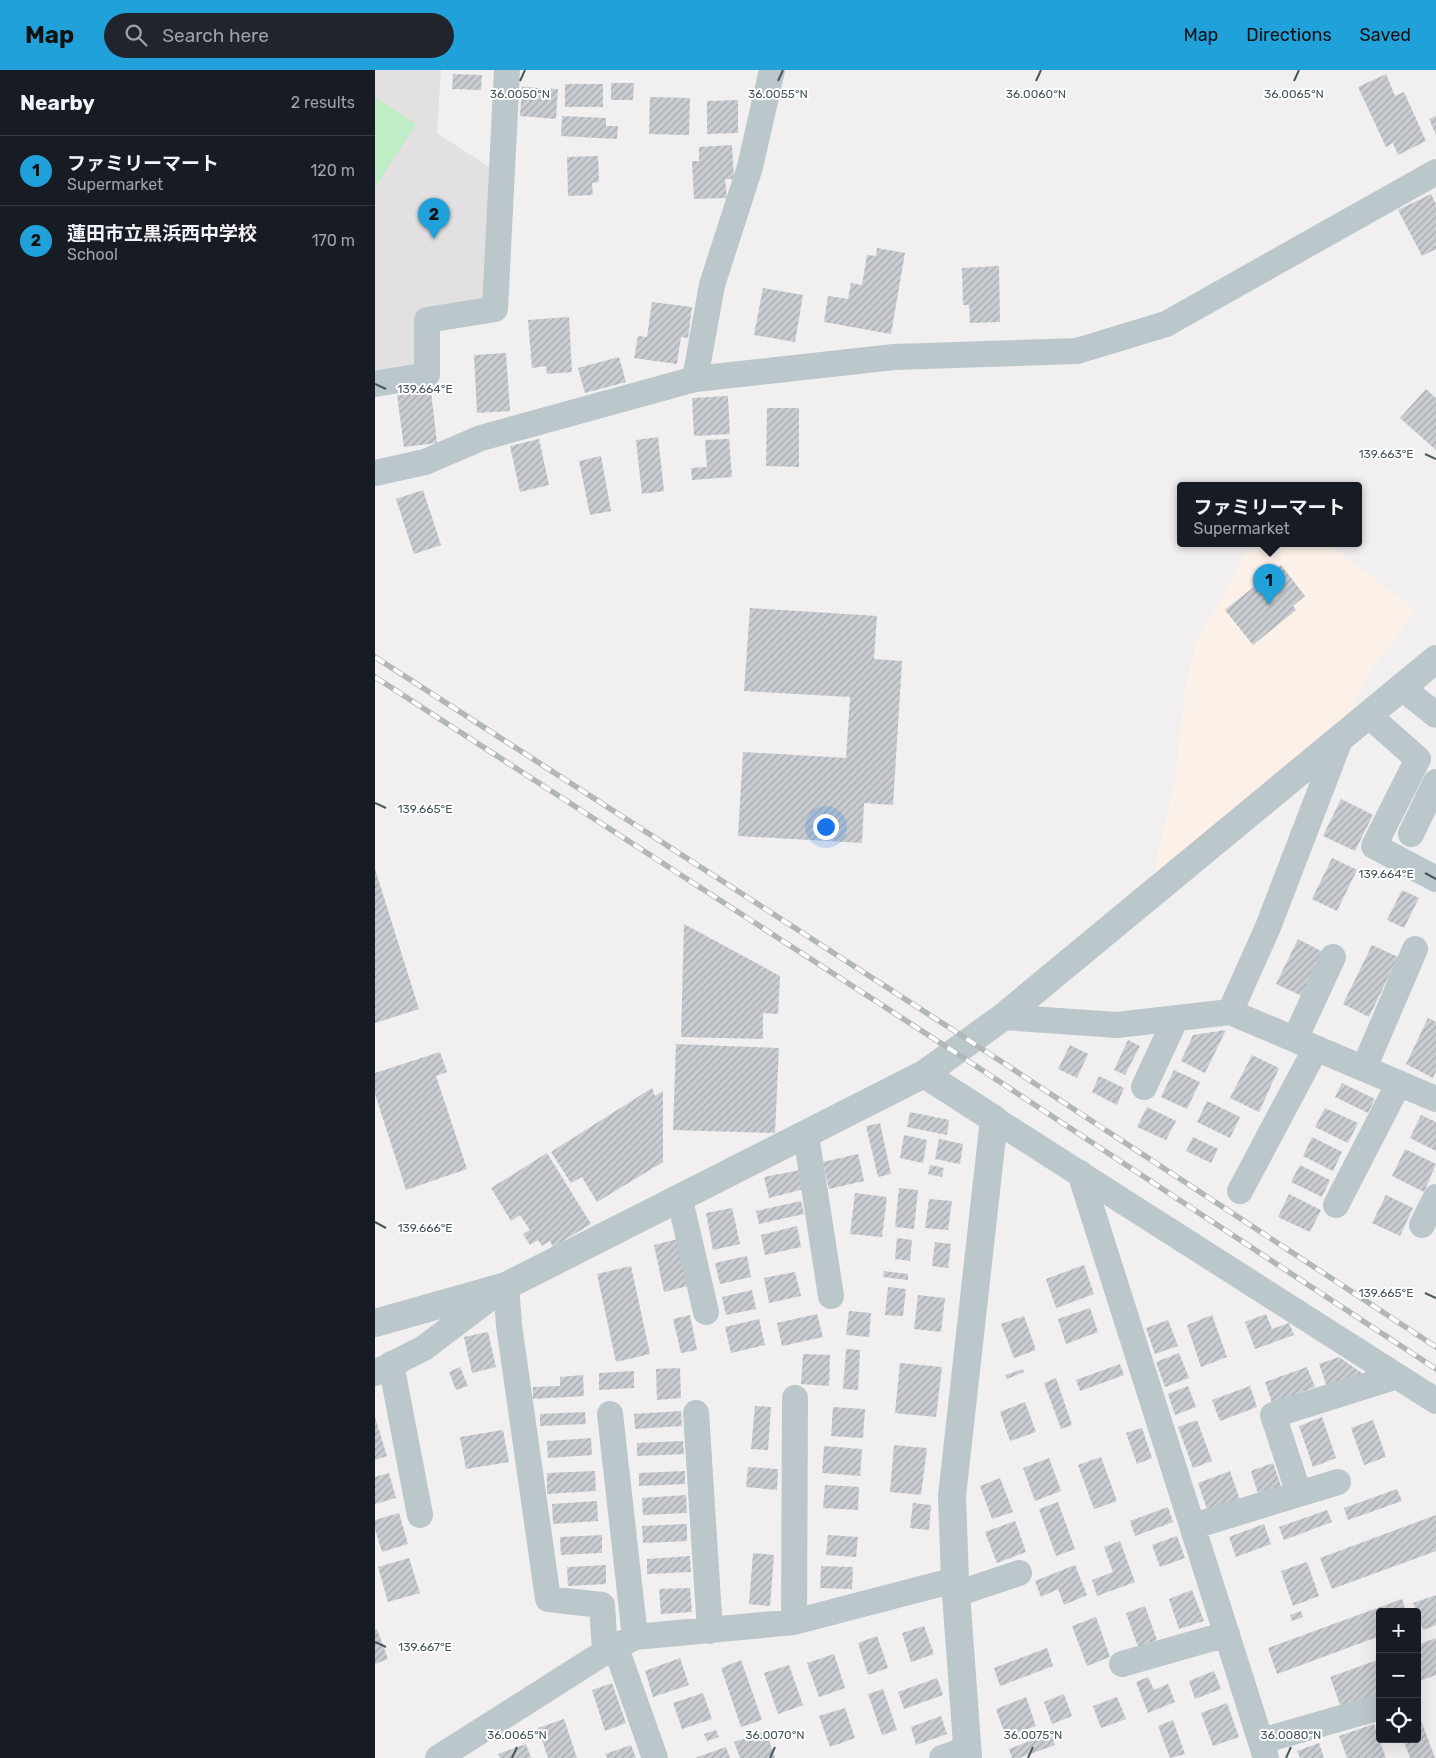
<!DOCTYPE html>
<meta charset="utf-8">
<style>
:root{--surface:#171b24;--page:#20242c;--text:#f1f3f6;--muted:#9ea1a6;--line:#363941;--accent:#20a1da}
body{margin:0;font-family:Rubik,"Noto Sans JP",sans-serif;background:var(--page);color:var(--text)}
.controls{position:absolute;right:15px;bottom:15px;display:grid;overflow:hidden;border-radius:5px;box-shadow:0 5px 20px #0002}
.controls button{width:45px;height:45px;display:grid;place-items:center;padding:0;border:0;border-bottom:1px solid var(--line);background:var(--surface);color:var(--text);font:25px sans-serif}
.you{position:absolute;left:450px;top:756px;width:18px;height:18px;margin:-12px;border:4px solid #fff;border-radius:50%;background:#1a73e8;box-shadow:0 0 0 8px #1a73e833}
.badge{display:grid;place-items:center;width:32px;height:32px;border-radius:50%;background:var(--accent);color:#111;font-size:16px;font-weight:700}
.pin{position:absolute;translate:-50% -41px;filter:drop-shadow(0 1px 2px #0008)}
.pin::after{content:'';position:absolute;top:26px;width:18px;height:15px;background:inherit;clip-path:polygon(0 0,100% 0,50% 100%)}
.popup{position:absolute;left:802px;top:412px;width:185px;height:65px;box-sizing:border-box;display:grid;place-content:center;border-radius:5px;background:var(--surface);filter:drop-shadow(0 1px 4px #0005);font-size:16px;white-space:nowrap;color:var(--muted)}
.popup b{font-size:19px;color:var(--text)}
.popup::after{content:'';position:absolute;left:50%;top:100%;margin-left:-10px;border:10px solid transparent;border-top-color:var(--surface)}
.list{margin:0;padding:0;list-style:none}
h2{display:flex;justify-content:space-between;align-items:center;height:65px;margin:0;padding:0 20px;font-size:21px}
h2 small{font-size:16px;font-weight:400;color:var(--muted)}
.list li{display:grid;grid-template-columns:32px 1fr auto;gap:15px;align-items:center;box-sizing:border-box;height:70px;padding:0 20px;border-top:1px solid var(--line)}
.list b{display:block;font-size:19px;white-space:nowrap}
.list p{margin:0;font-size:16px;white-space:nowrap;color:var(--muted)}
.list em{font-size:16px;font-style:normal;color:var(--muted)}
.icon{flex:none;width:28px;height:28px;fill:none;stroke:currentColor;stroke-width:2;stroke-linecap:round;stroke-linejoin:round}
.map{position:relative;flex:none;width:1061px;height:1688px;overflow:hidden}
header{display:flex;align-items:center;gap:30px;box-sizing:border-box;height:70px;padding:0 25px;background:var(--accent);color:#111}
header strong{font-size:24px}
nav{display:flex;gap:28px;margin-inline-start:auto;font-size:18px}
.search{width:350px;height:45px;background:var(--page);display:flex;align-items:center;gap:12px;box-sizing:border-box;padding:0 18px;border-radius:28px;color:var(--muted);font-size:19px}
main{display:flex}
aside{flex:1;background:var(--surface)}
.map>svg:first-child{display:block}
.commercial{fill:#fbf1e9}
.education{fill:#e2e0e1}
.grass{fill:#bfedc5}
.building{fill:url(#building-hatch)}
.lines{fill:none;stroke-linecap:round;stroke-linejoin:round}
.minor{stroke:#bbc7cb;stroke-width:26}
.tertiary{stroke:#bbc7cb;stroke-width:28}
.rail-casing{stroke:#b1b6b9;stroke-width:5.5}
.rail{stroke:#fff;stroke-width:4;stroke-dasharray:11;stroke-linecap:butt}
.ticks{fill:none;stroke:#48575c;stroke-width:2}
.ticks-label{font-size:12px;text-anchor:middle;fill:#48575c;stroke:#fff;stroke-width:4;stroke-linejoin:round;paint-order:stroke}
</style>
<header>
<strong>Map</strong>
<div class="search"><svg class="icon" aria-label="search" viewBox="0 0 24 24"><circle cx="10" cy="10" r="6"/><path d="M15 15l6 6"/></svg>Search here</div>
<nav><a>Map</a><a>Directions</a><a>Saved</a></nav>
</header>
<main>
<aside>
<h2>Nearby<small>2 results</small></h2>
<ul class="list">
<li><span class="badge">1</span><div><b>ファミリーマート</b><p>Supermarket</p></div><em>120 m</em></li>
<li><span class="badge">2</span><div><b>蓮田市立黒浜西中学校</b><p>School</p></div><em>170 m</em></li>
</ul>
</aside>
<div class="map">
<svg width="1061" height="1688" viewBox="0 0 1061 1688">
<defs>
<pattern id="building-hatch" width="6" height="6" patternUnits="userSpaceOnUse" patternTransform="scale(1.25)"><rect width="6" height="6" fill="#c9cdd1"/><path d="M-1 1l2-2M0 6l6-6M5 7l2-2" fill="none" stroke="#a5a9ad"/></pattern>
</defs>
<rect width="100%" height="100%" fill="#f1efef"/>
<path class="commercial" d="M 885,474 L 955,474 L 1041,541 L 995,601 L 973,644 L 782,804 L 780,796 L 800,710 L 810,618 L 821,572 L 833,549 L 845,533 L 868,487 Z"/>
<path class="education" d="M 0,0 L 66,0 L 62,63 L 117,99 L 120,239 L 53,250 L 52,305 L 0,314 Z"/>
<path class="grass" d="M 0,27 L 41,54 L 0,117 Z"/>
<path class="building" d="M 78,4 L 107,5 L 106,20 L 77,19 Z
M 1011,4 L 1020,26 L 1029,22 L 1051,71 L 1023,85 L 1018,73 L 1011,77 L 983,17 Z
M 236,13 L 259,13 L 258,30 L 236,30 Z
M 190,14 L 228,14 L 228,37 L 190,37 Z
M 147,17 L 183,19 L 181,49 L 145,46 Z
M 275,27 L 315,28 L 314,65 L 274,64 Z
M 363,30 L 363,63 L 332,64 L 332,31 Z
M 187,46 L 231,48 L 231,56 L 243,56 L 242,69 L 186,66 Z
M 1061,46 L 1061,65 L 1054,49 Z
M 357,75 L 359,109 L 350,109 L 352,128 L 319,129 L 317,91 L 324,91 L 324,77 Z
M 223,86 L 224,112 L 217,113 L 218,125 L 193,126 L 192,87 Z
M 1056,124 L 1061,134 L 1061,179 L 1047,186 L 1023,140 Z
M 502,178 L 530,183 L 516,264 L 449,252 L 453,226 L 473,229 L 476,213 L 487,215 L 492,185 L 501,186 Z
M 624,196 L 625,252 L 595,253 L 594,235 L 588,235 L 587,198 Z
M 388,218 L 428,225 L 420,272 L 379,265 Z
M 277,232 L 317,237 L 313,268 L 306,267 L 302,294 L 259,288 L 263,266 L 272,267 Z
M 194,247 L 197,302 L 172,304 L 171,296 L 157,298 L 153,250 Z
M 131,283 L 135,341 L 102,343 L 99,285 Z
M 244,287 L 251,312 L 210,323 L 203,298 Z
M 1051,319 L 1061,328 L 1061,380 L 1025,348 Z
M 56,321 L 62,373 L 29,377 L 22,325 Z
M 353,326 L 355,364 L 319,366 L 317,328 Z
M 392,338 L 424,338 L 424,397 L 391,396 Z
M 283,367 L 289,421 L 267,424 L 261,370 Z
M 164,369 L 174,415 L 145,422 L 135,376 Z
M 354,369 L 357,407 L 317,410 L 316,398 L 332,397 L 330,370 Z
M 226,386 L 236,441 L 215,445 L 204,391 Z
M 48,420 L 66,475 L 39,484 L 21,429 Z
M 906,495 L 930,526 L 918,536 L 921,540 L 878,575 L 850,540 Z
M 375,538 L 502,546 L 499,589 L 527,591 L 518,735 L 489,733 L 487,773 L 363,766 L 368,682 L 471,688 L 475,627 L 369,621 Z
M 966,729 L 998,745 L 980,781 L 948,766 Z
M 957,788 L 982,800 L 962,841 L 937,829 Z
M 0,799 L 44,939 L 0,953 Z
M 1027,820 L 1044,828 L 1029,858 L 1012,850 Z
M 309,854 L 405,906 L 403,944 L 388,943 L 388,969 L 306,967 Z
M 923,869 L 948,882 L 927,926 L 901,914 Z
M 997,875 L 1023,887 L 994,947 L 968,934 Z
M 1053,948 L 1061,952 L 1061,1001 L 1058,1008 L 1031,994 Z
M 851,960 L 830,1003 L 806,991 L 818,965 Z
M 753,970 L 765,976 L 750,1005 L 739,1000 Z
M 301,974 L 404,978 L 400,1063 L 298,1060 Z
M 695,975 L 713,984 L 702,1008 L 683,999 Z
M 65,982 L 72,1002 L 61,1006 L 92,1099 L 31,1120 L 0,1024 L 0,1003 Z
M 877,985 L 904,998 L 884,1042 L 855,1028 Z
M 799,1000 L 825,1012 L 812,1039 L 786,1027 Z
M 724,1006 L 749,1018 L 742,1035 L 717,1022 Z
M 967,1013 L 1000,1029 L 993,1043 L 960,1027 Z
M 277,1018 L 280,1026 L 288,1021 L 288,1092 L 222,1132 L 207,1107 L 196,1113 L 176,1082 Z
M 832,1031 L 865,1047 L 855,1068 L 822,1052 Z
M 772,1037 L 801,1051 L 791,1070 L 762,1057 Z
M 950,1038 L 983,1053 L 973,1073 L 940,1057 Z
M 535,1042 L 574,1050 L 572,1065 L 532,1057 Z
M 1046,1045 L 1061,1052 L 1061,1081 L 1035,1068 Z
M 505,1053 L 516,1104 L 503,1107 L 491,1056 Z
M 529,1065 L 552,1070 L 548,1093 L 525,1088 Z
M 818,1067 L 843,1079 L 836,1093 L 811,1081 Z
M 937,1067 L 967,1082 L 958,1101 L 928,1086 Z
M 564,1069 L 588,1074 L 585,1094 L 560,1089 Z
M 1030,1079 L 1061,1094 L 1049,1122 L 1017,1106 Z
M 172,1083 L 216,1154 L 178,1177 L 175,1171 L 167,1176 L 163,1170 L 155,1175 L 148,1164 L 155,1160 L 145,1145 L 136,1151 L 116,1118 Z
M 483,1084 L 489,1111 L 454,1119 L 448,1092 Z
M 555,1095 L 569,1098 L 567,1107 L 553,1104 Z
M 925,1095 L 955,1110 L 947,1127 L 916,1112 Z
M 425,1100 L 429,1119 L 394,1128 L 389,1107 Z
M 524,1118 L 543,1120 L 539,1159 L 520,1157 Z
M 480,1123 L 512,1127 L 507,1167 L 475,1164 Z
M 914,1124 L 946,1140 L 935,1162 L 903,1147 Z
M 1011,1125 L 1038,1138 L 1025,1166 L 997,1153 Z
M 554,1129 L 577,1131 L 573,1160 L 550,1158 Z
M 426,1131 L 429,1144 L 384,1154 L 381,1141 Z
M 357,1138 L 365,1174 L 338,1180 L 331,1143 Z
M 422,1156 L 426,1177 L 390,1185 L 386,1165 Z
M 522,1168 L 537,1170 L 535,1191 L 520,1189 Z
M 303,1169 L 313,1216 L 289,1222 L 279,1175 Z
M 560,1172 L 576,1174 L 573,1198 L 557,1196 Z
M 372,1186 L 376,1207 L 345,1214 L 340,1193 Z
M 709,1195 L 719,1224 L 681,1238 L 671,1209 Z
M 256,1196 L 275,1284 L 241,1292 L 222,1204 Z
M 509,1201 L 533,1204 L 533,1210 L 508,1207 Z
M 420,1202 L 426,1226 L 394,1233 L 389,1208 Z
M 513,1217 L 531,1219 L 528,1246 L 510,1245 Z
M 377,1220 L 381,1239 L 351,1245 L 347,1227 Z
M 543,1225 L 570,1228 L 566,1262 L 539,1259 Z
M 715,1238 L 723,1262 L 691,1274 L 683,1249 Z
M 474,1241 L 496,1243 L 494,1267 L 471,1265 Z
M 442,1244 L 448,1267 L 407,1276 L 402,1253 Z
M 891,1244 L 897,1259 L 914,1253 L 919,1265 L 880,1279 L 870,1252 Z
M 315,1245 L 322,1280 L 306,1283 L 298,1249 Z
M 837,1245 L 852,1287 L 826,1297 L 812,1255 Z
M 649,1246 L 661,1280 L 639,1288 L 626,1254 Z
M 384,1249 L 390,1275 L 356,1283 L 350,1257 Z
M 793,1250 L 803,1276 L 780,1284 L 771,1258 Z
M 113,1262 L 121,1297 L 97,1303 L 89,1267 Z
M 471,1279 L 485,1280 L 483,1320 L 468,1319 Z
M 804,1283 L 814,1308 L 790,1317 L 781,1292 Z
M 428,1284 L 455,1285 L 454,1316 L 426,1314 Z
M 964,1287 L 988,1304 L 952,1317 L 944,1294 Z
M 525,1293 L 567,1297 L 561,1347 L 520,1343 Z
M 745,1294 L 749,1305 L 705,1321 L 701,1310 Z
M 85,1297 L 93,1316 L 81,1320 L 74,1302 Z
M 932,1297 L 940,1317 L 897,1333 L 890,1312 Z
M 305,1298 L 306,1328 L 282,1330 L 281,1299 Z
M 648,1299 L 649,1302 L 632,1309 L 630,1305 Z
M 259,1301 L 259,1318 L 224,1320 L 224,1303 Z
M 208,1305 L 209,1326 L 158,1329 L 158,1317 L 185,1316 L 185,1307 Z
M 681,1308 L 697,1355 L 686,1359 L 669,1313 Z
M 813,1316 L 821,1337 L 800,1345 L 793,1324 Z
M 875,1316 L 882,1337 L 845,1351 L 837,1330 Z
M 650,1332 L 661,1362 L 635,1371 L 625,1342 Z
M 380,1336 L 396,1337 L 393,1380 L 376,1379 Z
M 458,1337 L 490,1339 L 488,1368 L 456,1366 Z
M 306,1341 L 307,1356 L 260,1359 L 259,1344 Z
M 210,1342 L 211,1354 L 165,1356 L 165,1344 Z
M 0,1347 L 12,1386 L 0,1390 Z
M 947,1347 L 961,1388 L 938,1397 L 924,1356 Z
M 822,1350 L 837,1391 L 818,1398 L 803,1357 Z
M 998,1350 L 1011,1387 L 989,1395 L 976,1358 Z
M 767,1358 L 777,1388 L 762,1394 L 751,1363 Z
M 128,1360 L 134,1392 L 91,1399 L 85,1367 Z
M 216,1368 L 217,1385 L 173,1388 L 172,1371 Z
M 308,1371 L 309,1384 L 262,1386 L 262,1373 Z
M 519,1375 L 552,1378 L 546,1425 L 515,1422 Z
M 449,1376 L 487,1379 L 485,1406 L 447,1403 Z
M 726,1387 L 742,1431 L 719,1439 L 703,1395 Z
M 674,1388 L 686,1421 L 660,1431 L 648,1398 Z
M 898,1393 L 906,1416 L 883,1424 L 876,1401 Z
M 373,1397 L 403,1399 L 402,1420 L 371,1417 Z
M 220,1401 L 221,1421 L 172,1424 L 172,1403 Z
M 310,1401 L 310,1414 L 264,1416 L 264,1403 Z
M 855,1401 L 865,1430 L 833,1442 L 823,1413 Z
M 14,1403 L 21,1428 L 0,1434 L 0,1407 Z
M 625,1408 L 638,1442 L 617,1449 L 605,1416 Z
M 450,1415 L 484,1417 L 483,1440 L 448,1438 Z
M 1022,1419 L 1027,1431 L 973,1450 L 969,1438 Z
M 311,1425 L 312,1443 L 268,1445 L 267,1428 Z
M 222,1431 L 223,1451 L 178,1454 L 177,1434 Z
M 683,1432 L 700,1479 L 681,1486 L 664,1439 Z
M 538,1433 L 556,1435 L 554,1460 L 535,1458 Z
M 793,1437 L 798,1452 L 760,1466 L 755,1451 Z
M 952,1440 L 957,1452 L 909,1470 L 904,1457 Z
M 24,1443 L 33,1474 L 7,1482 L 0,1459 L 0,1450 Z
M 1061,1445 L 1061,1481 L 957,1519 L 945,1488 Z
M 640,1451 L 651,1482 L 622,1493 L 610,1462 Z
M 312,1454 L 312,1471 L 268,1473 L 267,1456 Z
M 889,1454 L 896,1474 L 861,1487 L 854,1467 Z
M 227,1465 L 227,1483 L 186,1485 L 185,1467 Z
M 453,1465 L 483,1467 L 481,1487 L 451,1485 Z
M 802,1466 L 810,1488 L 785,1497 L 777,1475 Z
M 745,1471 L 760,1512 L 722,1526 L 717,1510 L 738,1502 L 729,1477 Z
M 378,1483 L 399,1485 L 395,1536 L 374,1534 Z
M 315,1486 L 316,1502 L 272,1504 L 272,1489 Z
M 34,1488 L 45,1523 L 13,1532 L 3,1497 Z
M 932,1492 L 944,1526 L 918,1536 L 906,1501 Z
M 231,1495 L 231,1514 L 193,1516 L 192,1497 Z
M 700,1495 L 712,1525 L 689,1535 L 683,1519 L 666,1527 L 660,1511 Z
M 446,1496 L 478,1497 L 477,1519 L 445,1518 Z
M 315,1518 L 317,1542 L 286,1544 L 284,1519 Z
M 817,1520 L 829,1551 L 804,1559 L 794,1529 Z
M 1061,1525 L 1061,1555 L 1048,1560 L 1038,1533 Z
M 1027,1529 L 1031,1542 L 1005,1542 L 1005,1566 L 902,1604 L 893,1578 Z
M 770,1536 L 782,1570 L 763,1577 L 751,1543 Z
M 926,1541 L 928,1547 L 917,1551 L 915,1545 Z
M 721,1547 L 735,1587 L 712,1596 L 697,1556 Z
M 549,1556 L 559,1584 L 536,1592 L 527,1563 Z
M 2,1559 L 13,1589 L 0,1594 L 0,1560 Z
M 502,1566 L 513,1598 L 493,1605 L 483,1573 Z
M 1061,1568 L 1061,1605 L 1042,1612 L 1042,1575 Z
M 672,1578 L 678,1596 L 625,1616 L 619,1598 Z
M 459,1584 L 470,1618 L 444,1627 L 432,1593 Z
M 305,1588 L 314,1615 L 278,1627 L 270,1601 Z
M 1005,1589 L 1005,1626 L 967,1640 L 955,1607 Z
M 366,1590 L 387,1650 L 366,1657 L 346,1598 Z
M 414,1595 L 428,1635 L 403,1644 L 389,1603 Z
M 839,1601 L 846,1619 L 820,1629 L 814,1611 Z
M 773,1607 L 779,1620 L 793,1614 L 800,1632 L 773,1643 L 761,1612 Z
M 562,1608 L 568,1625 L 529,1639 L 523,1622 Z
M 237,1613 L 251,1653 L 230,1661 L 217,1620 Z
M 508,1619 L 522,1660 L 507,1665 L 493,1624 Z
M 328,1623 L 337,1649 L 307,1659 L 298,1633 Z
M 689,1624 L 697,1646 L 677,1654 L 669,1632 Z
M 651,1627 L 661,1656 L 631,1667 L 621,1639 Z
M 742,1627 L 751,1649 L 726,1658 L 718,1636 Z
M 852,1633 L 864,1667 L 838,1676 L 826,1643 Z
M 470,1638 L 480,1668 L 455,1677 L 444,1646 Z
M 1042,1645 L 1044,1645 L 1060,1688 L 1035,1688 L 1028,1669 L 1042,1669 Z
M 566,1646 L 572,1664 L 541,1675 L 536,1657 Z
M 189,1649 L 202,1688 L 173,1688 L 163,1658 Z
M 798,1650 L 810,1684 L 795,1688 L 783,1656 Z
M 999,1654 L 1011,1688 L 972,1688 L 964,1666 Z
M 341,1660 L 344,1667 L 332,1671 L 329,1664 Z
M 391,1661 L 400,1688 L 365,1688 L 359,1672 Z
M 676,1663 L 680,1675 L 644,1688 L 637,1688 L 634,1679 Z
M 944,1673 L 949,1688 L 925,1688 L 922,1681 Z
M 151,1674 L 156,1688 L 125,1688 L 123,1684 Z
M 256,1675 L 261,1688 L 232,1688 L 230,1684 Z
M 351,1677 L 355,1688 L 320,1688 Z"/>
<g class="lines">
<path class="minor" d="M 320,309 L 337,215 L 375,97 L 397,0
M 0,314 L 52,305 L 52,250 L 120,239 L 132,0
M 0,403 L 50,392 L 106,368 L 320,309 L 519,287 L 702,281 L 791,254 L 1061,102
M 1026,617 L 1061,645
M 993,645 L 1043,689 L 999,776 L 1061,809
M 1036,764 L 1061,712
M 855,942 L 893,857 L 966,667
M 628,947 L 742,955 L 855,942 L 1061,1029
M 920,969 L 958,887
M 989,998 L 1040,879
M 769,1017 L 801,948
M 619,1049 L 1061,1331
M 431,1065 L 456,1226
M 705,1103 L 891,1688
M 865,1121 L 941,978
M 305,1130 L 331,1242
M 961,1135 L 1024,1013
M 1047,1155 L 1061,1127
M 131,1216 L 134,1255 L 173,1529 L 227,1535 L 230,1582
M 16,1294 L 45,1445
M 0,1303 L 49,1278 L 128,1218
M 321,1343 L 335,1561
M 235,1344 L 260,1567
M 924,1424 L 898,1345 L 1022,1306
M 819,1456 L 963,1412
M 581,1524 L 644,1503
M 419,1552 L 420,1328
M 241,1578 L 280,1688
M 747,1594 L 852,1564
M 886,1671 L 1005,1637
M 63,1688 L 230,1582 L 260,1567 L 419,1552 L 580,1510
M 567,1688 L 592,1679"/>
<path class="tertiary" d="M 549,1004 L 619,1049 L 577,1426 L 580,1510 L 593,1688
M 0,1253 L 131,1216 L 549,1004 L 628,947 L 1061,589"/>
<g class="rail-casing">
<path id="rail" d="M 0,587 L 595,971 L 1061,1277
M 0,607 L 581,983 L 1061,1299"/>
</g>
<use href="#rail" class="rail"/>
</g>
<path class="ticks" d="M 145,11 L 150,0M 403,11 L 408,0M 661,11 L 666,0M 919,11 L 924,0M 0,314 L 11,319M 1050,384 L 1061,389M 0,733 L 11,738M 1050,803 L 1061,809M 0,1152 L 11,1158M 1050,1223 L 1061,1228M 0,1572 L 11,1577M 137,1688 L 142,1677M 395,1688 L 400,1677M 653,1688 L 658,1677M 911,1688 L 916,1677"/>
<g class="ticks-label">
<text x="145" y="28">36.0050°N</text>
<text x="403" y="28">36.0055°N</text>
<text x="661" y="28">36.0060°N</text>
<text x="919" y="28">36.0065°N</text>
<text x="50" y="323">139.664°E</text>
<text x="1011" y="388">139.663°E</text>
<text x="50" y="743">139.665°E</text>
<text x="1011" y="808">139.664°E</text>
<text x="50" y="1162">139.666°E</text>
<text x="1011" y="1227">139.665°E</text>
<text x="50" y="1581">139.667°E</text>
<text x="142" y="1669">36.0065°N</text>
<text x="400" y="1669">36.0070°N</text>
<text x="658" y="1669">36.0075°N</text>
<text x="916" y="1669">36.0080°N</text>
</g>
</svg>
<div class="controls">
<button>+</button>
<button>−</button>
<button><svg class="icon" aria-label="locate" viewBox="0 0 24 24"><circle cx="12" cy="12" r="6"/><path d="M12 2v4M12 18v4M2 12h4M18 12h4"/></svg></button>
</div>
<div class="you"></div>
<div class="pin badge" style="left:894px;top:535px">1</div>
<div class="popup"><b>ファミリーマート</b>Supermarket</div>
<div class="pin badge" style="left:59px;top:169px">2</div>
</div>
</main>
